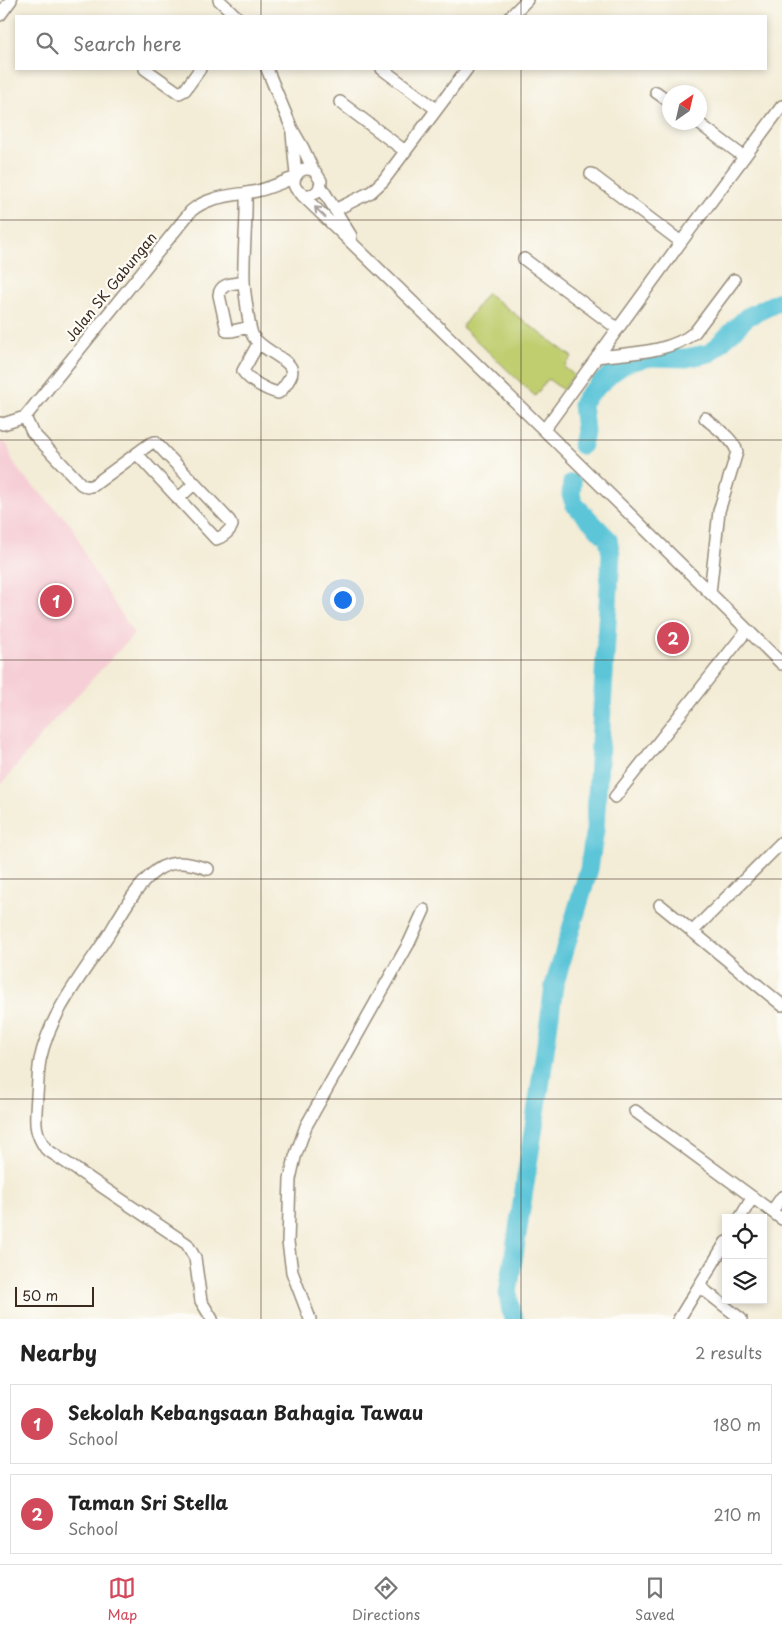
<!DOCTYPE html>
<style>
:root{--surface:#fff;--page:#f6f6f6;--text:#222;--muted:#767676;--line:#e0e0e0;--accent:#d1495b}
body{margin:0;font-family:"Playpen Sans",sans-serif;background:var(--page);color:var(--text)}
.controls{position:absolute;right:15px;bottom:15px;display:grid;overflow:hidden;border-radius:0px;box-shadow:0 2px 8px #0003}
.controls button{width:45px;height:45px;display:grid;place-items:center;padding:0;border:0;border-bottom:1px solid var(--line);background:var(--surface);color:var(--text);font:25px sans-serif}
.compass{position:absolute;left:662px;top:85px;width:45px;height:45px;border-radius:50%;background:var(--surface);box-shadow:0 2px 8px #0003;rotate:34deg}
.scale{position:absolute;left:15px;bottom:12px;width:79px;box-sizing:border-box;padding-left:5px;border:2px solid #3b2a1e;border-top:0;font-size:14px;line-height:18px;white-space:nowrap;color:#3b2a1e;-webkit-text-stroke:4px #fdfcf7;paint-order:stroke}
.you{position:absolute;left:342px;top:599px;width:18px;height:18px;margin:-12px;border:4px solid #fff;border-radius:50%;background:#1a73e8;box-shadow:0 0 0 8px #1a73e833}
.badge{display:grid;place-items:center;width:32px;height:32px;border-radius:50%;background:var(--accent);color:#fff;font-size:16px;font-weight:700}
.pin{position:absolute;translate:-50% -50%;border:2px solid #fff;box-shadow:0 1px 5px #0006}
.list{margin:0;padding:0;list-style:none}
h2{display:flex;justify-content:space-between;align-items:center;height:65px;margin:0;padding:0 20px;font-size:21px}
h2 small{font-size:16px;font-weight:400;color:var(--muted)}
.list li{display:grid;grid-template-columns:32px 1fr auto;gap:15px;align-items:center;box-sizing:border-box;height:80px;margin:0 10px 10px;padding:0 10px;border:1px solid var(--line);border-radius:0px}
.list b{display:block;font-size:19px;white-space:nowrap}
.list p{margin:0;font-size:16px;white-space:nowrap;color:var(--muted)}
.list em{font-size:16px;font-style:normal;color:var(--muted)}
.icon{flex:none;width:28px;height:28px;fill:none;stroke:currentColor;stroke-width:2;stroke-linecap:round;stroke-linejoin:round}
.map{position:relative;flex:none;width:782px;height:1319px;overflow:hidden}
.search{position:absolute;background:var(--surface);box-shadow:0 2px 8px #0003;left:15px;right:15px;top:15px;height:55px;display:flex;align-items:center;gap:12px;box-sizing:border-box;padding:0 18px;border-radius:0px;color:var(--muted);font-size:19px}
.sheet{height:245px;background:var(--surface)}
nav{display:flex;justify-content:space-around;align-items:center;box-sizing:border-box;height:70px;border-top:1px solid var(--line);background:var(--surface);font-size:14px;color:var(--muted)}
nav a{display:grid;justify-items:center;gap:2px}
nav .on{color:var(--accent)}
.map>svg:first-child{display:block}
.built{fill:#f6cfd6}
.green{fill:#c0ce70;stroke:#7e7c47}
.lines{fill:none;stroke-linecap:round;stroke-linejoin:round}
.river{stroke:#5cc5d8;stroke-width:19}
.minor-casing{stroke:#978b7a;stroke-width:14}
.minor{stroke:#fff;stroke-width:11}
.oneway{stroke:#a79f9a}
.grid{fill:none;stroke:#3b2a1e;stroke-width:1;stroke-opacity:0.55}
.labels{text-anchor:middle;stroke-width:4.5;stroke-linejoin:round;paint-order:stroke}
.street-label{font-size:14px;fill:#3b2a1e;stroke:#fdfcf7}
</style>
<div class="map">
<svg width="782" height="1319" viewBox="0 0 782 1319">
<rect width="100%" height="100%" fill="#fdfcf7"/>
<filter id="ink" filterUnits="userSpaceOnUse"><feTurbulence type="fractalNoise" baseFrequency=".02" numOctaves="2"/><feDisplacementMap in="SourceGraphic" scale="10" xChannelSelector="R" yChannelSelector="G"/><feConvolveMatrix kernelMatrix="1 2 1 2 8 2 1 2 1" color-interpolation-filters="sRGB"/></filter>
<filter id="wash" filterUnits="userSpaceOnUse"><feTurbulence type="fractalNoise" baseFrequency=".0096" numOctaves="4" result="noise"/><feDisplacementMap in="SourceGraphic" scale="20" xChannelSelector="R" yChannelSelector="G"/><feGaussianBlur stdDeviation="1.12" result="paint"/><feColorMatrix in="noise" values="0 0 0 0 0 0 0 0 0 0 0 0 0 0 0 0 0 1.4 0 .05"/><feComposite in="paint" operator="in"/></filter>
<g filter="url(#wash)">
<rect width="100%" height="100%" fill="#f3ecd6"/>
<path class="built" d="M 0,440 L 8,446 L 12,459 L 19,471 L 72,526 L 91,567 L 134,634 L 47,728 L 0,786 Z"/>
<path class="green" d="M 487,293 L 572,357 L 564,367 L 574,375 L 563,390 L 548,379 L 535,396 L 462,327 Z"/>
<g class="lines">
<path class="river" d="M 582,445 L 585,431 L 582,404 L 588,395 L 613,372 L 628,362 L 652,357 L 686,358 L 710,353 L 747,317 L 782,300
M 514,1319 L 511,1312 L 508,1293 L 540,1087 L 554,986 L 589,869 L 595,830 L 611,554 L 608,539 L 575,505 L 571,495 L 572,483"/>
</g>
</g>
<g filter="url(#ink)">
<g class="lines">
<g class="minor-casing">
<path id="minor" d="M 219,0 L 236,16
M 0,15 L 11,0
M 511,16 L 527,0
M 145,69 L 179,93 L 185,90 L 200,69
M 267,69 L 292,129 L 303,148 L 313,170 L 316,173 L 321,181 C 319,208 282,191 298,173 C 302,168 307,168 313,170
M 382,69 L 436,109
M 656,92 L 670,102
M 340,102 L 405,151
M 697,122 L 744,157
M 292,133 L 296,175
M 591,174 L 681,242
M 320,185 L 351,236
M 246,193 C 247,223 243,252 244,281 C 244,290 246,299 247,308 C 248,316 249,325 252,334 C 259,352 301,360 290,378 C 286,384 284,389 278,393 C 266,390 250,381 243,371 L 258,344
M 302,195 C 463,350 623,507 782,664
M 335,210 L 371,192 L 383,181 L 467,69
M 524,259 L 618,329
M 244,282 C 233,284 220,283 219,295 L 227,331 L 232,331 L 250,327
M 597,357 C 629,353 670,353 695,332 L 734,280
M 25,417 L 32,432 L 81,484 L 87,487 L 94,485 L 151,443 L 155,442 L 229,520 L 232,525 C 230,531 223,537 216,539 L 137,454
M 705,418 C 715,427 734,439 737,452 L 719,511 L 710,593
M 0,423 L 3,424 L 25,417 L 191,211 C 210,195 234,196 257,191 C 270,188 282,182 294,178
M 544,430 L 681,242 L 782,106
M 178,499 L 195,483
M 615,797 L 747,630
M 208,869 C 190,863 174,859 157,870 C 138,883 121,914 109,934 C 83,974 50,1013 40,1060 C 38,1071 38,1084 37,1095 C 36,1118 32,1129 46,1149 L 187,1244 L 195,1258 L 201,1301 L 212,1319
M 660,905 L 782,1005
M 692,932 L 782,842
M 635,1111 L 782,1219
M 772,1211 L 782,1197
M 740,1218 L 752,1198
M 699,1286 L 741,1319
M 310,1319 L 292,1272 L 288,1242 L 290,1179 L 295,1157 L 306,1126 L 409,943 L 424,910
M 679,1319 L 726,1242"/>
</g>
<use href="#minor" class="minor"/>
</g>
<defs><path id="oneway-shaft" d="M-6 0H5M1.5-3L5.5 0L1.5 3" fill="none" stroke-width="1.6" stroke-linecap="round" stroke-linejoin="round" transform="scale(1.25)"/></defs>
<use class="oneway" href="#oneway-shaft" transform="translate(320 212) rotate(-136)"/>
</g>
<path class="grid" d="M 261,0 L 261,16M 521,0 L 521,16M 261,69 L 261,1319M 521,69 L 521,1319M 0,220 L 782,220M 0,440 L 782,440M 0,660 L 782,660M 0,879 L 782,879M 0,1099 L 782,1099"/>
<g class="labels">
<g class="street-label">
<text transform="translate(111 287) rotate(-51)" y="5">Jalan SK Gabungan</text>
</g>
</g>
</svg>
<div class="controls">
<button><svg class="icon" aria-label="locate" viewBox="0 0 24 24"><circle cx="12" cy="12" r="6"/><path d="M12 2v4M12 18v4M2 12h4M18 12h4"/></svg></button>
<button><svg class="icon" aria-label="layers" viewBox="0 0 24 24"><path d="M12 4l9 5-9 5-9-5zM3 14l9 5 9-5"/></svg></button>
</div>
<svg class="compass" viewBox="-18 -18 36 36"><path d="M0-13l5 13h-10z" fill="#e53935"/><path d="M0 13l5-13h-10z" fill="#767676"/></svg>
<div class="scale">50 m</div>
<div class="you"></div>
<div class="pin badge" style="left:56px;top:601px">1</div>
<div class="pin badge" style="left:673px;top:638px">2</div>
<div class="search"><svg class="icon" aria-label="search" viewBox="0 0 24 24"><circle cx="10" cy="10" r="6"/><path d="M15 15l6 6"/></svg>Search here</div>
</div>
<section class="sheet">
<h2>Nearby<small>2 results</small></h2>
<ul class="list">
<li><span class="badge">1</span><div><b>Sekolah Kebangsaan Bahagia Tawau</b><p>School</p></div><em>180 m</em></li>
<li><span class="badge">2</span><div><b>Taman Sri Stella</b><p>School</p></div><em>210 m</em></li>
</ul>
</section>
<nav>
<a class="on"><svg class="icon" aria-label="map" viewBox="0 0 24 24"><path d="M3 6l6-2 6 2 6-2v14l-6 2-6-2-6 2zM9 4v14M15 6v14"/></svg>Map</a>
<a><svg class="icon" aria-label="directions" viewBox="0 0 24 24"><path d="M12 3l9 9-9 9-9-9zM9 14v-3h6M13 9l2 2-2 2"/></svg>Directions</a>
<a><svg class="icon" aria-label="saved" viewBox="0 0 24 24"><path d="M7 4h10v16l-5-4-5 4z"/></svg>Saved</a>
</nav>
